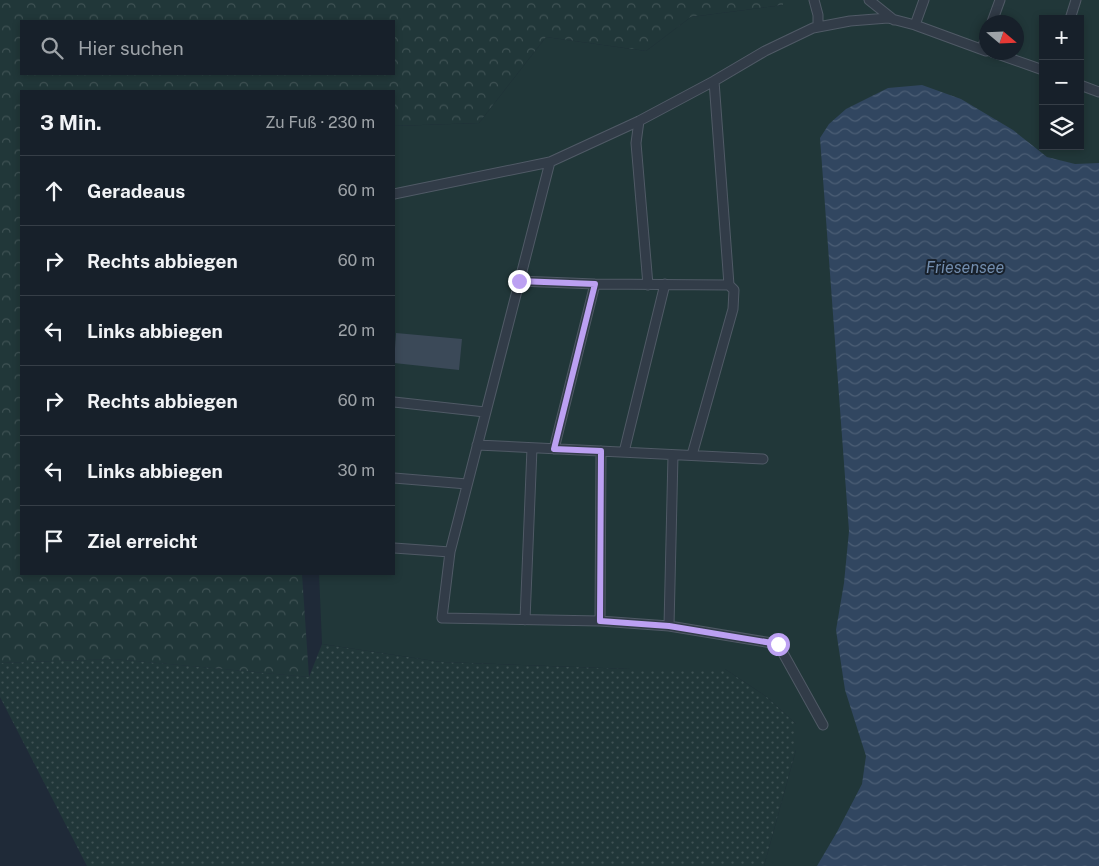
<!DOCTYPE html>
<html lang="de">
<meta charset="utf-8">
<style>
:root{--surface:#17202a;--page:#242d36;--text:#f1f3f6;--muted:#9ea3a8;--line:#363e47}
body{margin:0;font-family:"Public Sans",sans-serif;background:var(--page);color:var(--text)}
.controls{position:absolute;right:15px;top:15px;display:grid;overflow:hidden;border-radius:0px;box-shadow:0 2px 8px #0003}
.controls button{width:45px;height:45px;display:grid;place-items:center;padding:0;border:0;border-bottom:1px solid var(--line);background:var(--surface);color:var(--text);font:25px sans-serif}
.compass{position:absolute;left:979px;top:15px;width:45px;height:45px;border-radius:50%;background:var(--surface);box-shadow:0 2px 8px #0003;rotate:109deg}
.stop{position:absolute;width:15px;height:15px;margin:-11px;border:4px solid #bca0f2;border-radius:50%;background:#fff}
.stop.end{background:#bca0f2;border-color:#fff;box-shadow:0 1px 5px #0008}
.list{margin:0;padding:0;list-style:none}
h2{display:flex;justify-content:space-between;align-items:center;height:65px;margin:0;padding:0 20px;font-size:21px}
h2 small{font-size:16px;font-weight:400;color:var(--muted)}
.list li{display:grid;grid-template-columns:32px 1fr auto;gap:15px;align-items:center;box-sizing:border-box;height:70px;padding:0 20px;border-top:1px solid var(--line)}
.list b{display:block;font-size:19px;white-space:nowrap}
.list em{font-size:16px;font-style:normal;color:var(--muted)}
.icon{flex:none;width:28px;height:28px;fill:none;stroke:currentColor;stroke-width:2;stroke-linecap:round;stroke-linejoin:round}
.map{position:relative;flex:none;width:1099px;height:866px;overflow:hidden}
.search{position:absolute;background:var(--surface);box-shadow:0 2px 8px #0003;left:20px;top:20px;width:375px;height:55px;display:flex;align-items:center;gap:12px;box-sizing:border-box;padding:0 18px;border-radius:0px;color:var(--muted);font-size:19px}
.panel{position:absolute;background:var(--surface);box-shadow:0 2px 8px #0003;left:20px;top:90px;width:375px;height:485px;border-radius:0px}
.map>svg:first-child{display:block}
.grass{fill:url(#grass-dots)}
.forest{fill:url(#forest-crowns);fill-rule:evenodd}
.park{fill:#213739;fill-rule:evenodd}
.water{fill:url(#water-waves)}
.building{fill:#3b4958}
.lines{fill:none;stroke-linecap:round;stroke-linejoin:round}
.service-casing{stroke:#505a66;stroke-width:11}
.service{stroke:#323c48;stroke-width:9}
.route{stroke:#bca0f2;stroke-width:6}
.labels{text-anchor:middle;stroke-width:4;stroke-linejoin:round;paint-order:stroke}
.water-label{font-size:16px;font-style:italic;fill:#738eaf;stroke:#18212c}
</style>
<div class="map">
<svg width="1099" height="866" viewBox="0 0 1099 866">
<defs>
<pattern id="grass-dots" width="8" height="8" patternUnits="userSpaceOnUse" patternTransform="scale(1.25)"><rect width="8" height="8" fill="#213739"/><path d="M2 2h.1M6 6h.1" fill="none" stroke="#3f5254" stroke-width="1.8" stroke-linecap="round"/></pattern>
<pattern id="forest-crowns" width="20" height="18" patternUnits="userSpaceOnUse" patternTransform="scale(1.25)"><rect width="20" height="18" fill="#213739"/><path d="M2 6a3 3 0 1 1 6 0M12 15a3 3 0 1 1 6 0" fill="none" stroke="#3f5254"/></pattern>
<pattern id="water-waves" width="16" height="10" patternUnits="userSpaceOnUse" patternTransform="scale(1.25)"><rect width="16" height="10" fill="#314660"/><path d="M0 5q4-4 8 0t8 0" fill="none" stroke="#4c5e75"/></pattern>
</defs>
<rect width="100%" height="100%" fill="#1f2a38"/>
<path class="grass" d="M 322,644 L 441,662 L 630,669 L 725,669 L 767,697 L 796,724 L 796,750 L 764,866 L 87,866 L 0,697 L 0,663 L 114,659 L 309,677 Z"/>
<path class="forest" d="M 0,0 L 783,0 L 783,5 L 691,17 L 646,51 L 546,37 L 479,123 L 394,126 L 394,91 L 21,91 L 21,574 L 302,574 L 309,677 L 114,659 L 0,663 ZM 21,21 L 394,21 L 394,74 L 21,74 Z"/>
<path class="park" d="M 783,0 L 1099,0 L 1099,866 L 764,866 L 796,750 L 796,724 L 767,697 L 725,669 L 630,669 L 441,662 L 322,644 L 319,574 L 394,574 L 394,126 L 479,123 L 546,37 L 646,51 L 691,17 L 783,5 ZM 1043,19 L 1080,19 L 1080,146 L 1043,146 ZM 986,22 L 1016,22 L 1016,52 L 986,52 Z"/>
<path class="water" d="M 922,85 L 961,99 L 1013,130 L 1047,157 L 1075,164 L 1099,163 L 1099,866 L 817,866 L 837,832 L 862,784 L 866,756 L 845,690 L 836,630 L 844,583 L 849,531 L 820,138 L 829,124 L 846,109 L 888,88 Z"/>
<path class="building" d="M 396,333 L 462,339 L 459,370 L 394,363 Z"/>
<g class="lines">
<g class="service-casing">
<path id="service" d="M 814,0 L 818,15 L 818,27
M 869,0 L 894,20
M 1070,19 L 1076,0
M 992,22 L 1000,0
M 915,25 L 924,0
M 982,49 L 986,37
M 992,52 L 1043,70
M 714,81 L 729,285
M 1080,85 L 1099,92
M 639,121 L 636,143 L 648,285
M 550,162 L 450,552 L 442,618 L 600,621 L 669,626 L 778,644 L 823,725
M 394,194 L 550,162 L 639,121 L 714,81 L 765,51 L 813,28 L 850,21 L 888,18 L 915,25 L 986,51
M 519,281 L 595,284 L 729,285 L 734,290 L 733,309 L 692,455
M 394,402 L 485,412
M 477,445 L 763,459
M 554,449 L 595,284
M 624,452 L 665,284
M 394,478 L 467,484
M 394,548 L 450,552
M 525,620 L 532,448
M 600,621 L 601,451
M 669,626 L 673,455"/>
</g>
<use href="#service" class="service"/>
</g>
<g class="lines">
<path class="route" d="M 519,281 L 595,284 L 554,449 L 601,451 L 600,621 L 669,626 L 778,644"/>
</g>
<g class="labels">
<g class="water-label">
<text x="965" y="273">Friesensee</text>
</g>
</g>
</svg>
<div class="controls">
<button>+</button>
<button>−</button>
<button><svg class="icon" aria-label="layers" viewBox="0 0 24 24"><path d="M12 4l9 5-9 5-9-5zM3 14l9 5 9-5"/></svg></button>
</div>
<svg class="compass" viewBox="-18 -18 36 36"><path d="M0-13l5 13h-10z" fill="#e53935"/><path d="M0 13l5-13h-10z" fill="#9ea3a8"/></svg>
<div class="stop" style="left:778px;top:644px"></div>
<div class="stop end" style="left:519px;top:281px"></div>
<div class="search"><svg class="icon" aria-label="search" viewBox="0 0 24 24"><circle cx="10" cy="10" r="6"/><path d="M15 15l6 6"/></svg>Hier suchen</div>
<section class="panel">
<h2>3 Min.<small>Zu Fuß · 230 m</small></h2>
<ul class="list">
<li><svg class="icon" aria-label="ahead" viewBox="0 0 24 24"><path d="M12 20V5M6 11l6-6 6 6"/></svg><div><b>Geradeaus</b></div><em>60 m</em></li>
<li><svg class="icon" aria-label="right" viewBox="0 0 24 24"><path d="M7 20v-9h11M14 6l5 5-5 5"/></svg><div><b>Rechts abbiegen</b></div><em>60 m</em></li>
<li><svg class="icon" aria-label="left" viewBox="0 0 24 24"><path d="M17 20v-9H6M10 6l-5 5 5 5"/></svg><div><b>Links abbiegen</b></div><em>20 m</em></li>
<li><svg class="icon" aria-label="right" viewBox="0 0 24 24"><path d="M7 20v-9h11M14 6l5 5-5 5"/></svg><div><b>Rechts abbiegen</b></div><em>60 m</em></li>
<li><svg class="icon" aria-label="left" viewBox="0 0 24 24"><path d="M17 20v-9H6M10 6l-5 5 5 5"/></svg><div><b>Links abbiegen</b></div><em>30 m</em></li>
<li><svg class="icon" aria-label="arrive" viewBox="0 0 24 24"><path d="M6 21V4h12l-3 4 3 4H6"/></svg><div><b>Ziel erreicht</b></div></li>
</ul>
</section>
</div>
